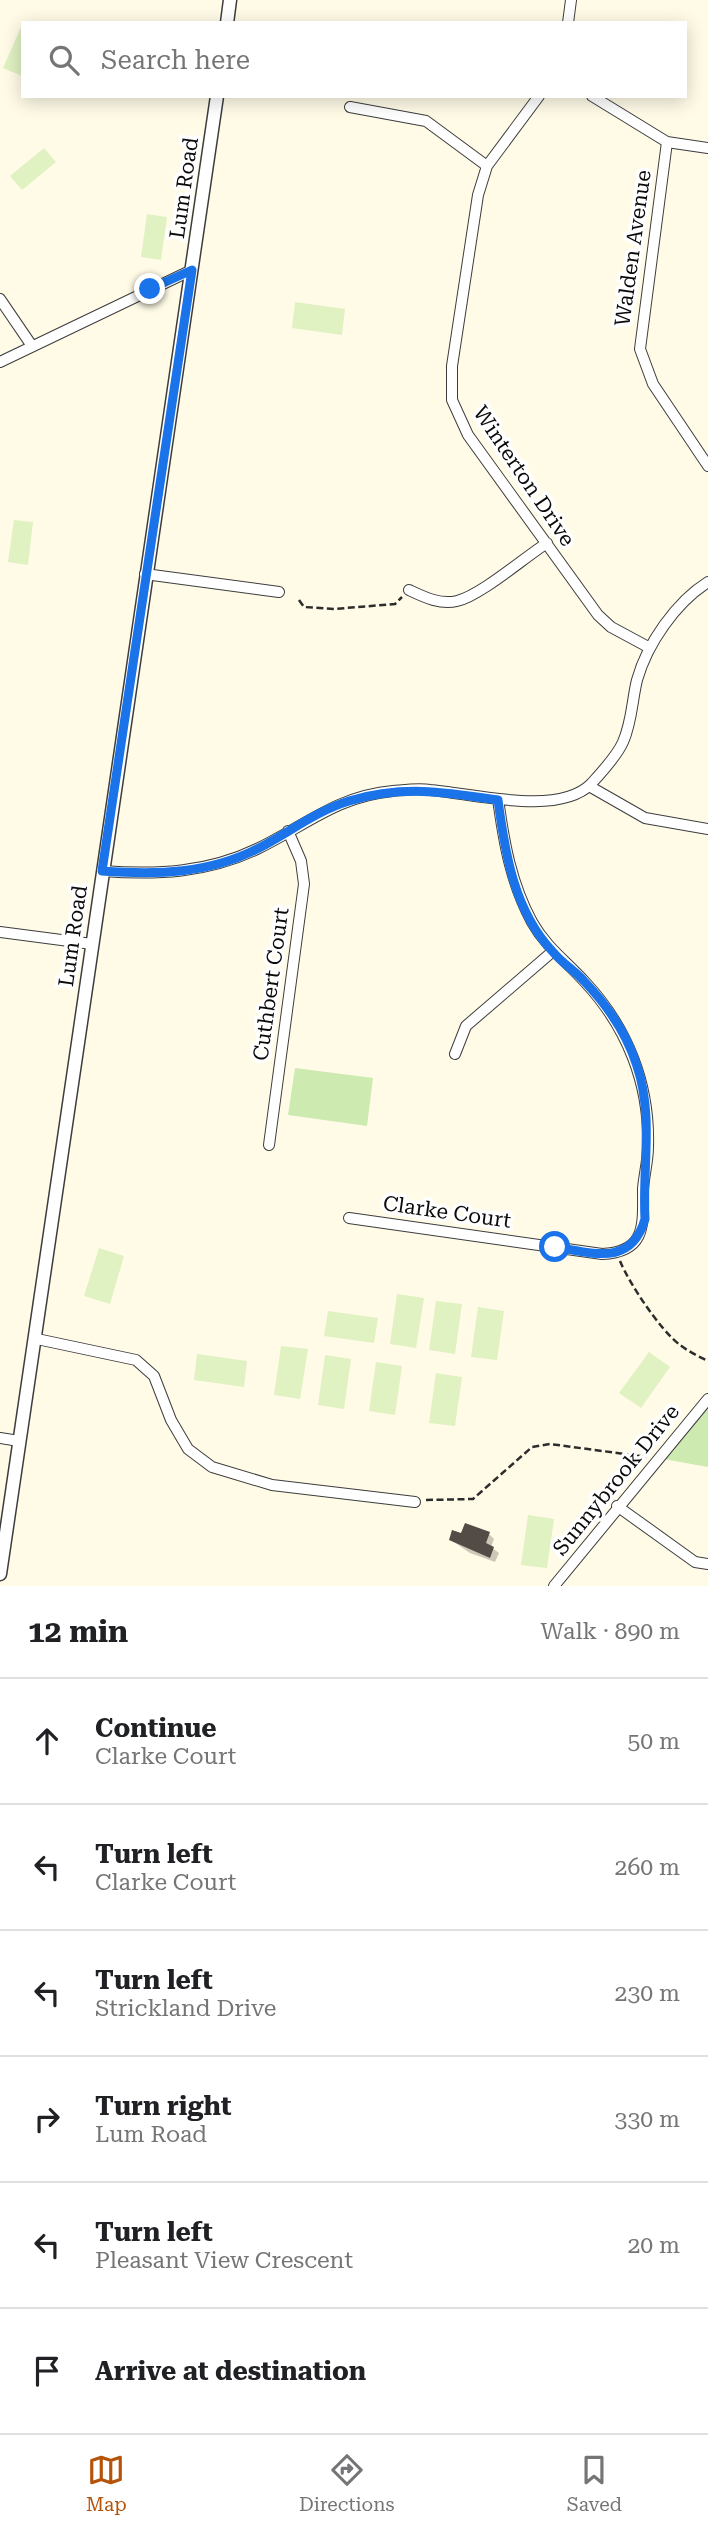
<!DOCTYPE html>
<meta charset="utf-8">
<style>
:root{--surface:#fff;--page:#f6f6f6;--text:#202124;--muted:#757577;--line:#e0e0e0;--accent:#b45309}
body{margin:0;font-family:"Roboto Serif",serif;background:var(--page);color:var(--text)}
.stop{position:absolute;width:21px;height:21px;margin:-16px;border:5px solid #1a73e8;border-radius:50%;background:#fff}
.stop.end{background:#1a73e8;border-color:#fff;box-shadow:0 2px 7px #0008}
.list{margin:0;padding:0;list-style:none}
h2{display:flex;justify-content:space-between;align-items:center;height:91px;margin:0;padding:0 28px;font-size:30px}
h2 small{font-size:23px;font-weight:400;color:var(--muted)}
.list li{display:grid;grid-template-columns:46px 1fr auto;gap:21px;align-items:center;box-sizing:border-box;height:126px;padding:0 28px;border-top:2px solid var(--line)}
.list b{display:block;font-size:26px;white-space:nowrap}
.list p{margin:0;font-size:23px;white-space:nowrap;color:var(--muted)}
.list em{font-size:23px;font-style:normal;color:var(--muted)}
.icon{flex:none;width:38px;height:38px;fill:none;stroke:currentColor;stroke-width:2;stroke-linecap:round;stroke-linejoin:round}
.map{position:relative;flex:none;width:708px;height:1586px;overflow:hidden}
.search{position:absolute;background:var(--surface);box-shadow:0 4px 18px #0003;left:21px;right:21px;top:21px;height:77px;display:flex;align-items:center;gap:18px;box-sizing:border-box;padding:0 24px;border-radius:0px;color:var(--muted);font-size:26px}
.sheet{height:847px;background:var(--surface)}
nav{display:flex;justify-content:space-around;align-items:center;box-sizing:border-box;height:98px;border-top:2px solid var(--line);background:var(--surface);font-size:19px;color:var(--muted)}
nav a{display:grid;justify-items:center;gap:4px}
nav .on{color:var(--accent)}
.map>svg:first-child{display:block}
.green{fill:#cdebb0}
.pitch{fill:#e0f1c2}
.shadow{fill:#0003}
.building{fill:#534b46}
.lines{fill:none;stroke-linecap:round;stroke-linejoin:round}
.minor-casing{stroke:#3d3d3d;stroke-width:12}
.tertiary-casing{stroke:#3d3d3d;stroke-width:15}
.path{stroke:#2c2c2c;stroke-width:2.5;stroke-dasharray:7 3.5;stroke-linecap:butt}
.minor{stroke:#fff;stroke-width:10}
.tertiary{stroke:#fff;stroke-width:12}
.route{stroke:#1a73e8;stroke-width:9}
.labels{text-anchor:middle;stroke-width:7;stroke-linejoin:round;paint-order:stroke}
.street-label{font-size:21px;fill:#0a0a0a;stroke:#fff}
</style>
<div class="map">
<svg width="708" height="1586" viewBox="0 0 708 1586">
<rect width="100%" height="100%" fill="#fffbe7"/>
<path class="green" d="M 295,1068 L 373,1078 L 367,1126 L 288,1115 Z
M 708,1400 L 708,1467 L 658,1458 Z"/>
<path class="pitch" d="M 21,27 L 23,28 L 22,76 L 3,68 Z
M 44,148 L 56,162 L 22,190 L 10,176 Z
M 147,214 L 167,217 L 161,260 L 141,257 Z
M 295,302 L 345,309 L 342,335 L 292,328 Z
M 14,520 L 33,522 L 28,565 L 8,562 Z
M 99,1248 L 124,1256 L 110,1304 L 84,1296 Z
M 397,1294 L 424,1298 L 416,1348 L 390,1344 Z
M 436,1301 L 462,1304 L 455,1354 L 429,1350 Z
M 478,1307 L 504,1311 L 497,1360 L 471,1357 Z
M 328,1311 L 378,1318 L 374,1343 L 324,1336 Z
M 281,1346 L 308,1349 L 300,1399 L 274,1395 Z
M 649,1352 L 670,1367 L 641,1408 L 619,1393 Z
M 197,1354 L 247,1361 L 244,1387 L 194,1380 Z
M 325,1355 L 351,1359 L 344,1409 L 318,1405 Z
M 376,1362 L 402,1366 L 395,1415 L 369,1411 Z
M 436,1373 L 462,1377 L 455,1426 L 429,1423 Z
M 528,1515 L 554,1519 L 547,1568 L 521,1565 Z"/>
<path class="shadow" d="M 489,1534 L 494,1539 L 491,1547 L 499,1553 L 495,1562 L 470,1553 L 451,1540 Z"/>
<path class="building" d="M 465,1523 L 490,1532 L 486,1543 L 494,1547 L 490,1558 L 449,1540 L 452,1530 L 461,1533 Z"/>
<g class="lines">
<g class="minor-casing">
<path id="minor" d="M 568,23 L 571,0
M 539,96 L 487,166 L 478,195 L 452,366 L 452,400 L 468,435 L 598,615 L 611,627 L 650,648
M 592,96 L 667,142 L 708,148
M 350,107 L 426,121 L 487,166
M 667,142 L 640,349 L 653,384 L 708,466
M 0,299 L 32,346
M 0,362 L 192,270
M 145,574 L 279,592
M 409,590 C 424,597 440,605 457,601 C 480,596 525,557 547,543
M 589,786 L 645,818 L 708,829
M 102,871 C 157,875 207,873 257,849 C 305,826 337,796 393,791 C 405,790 419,788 430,790 C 471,793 558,817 591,784 C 601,773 617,756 623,742 C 632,722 632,700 637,680 C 647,644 676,602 708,582
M 0,932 L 92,944
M 455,1054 L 466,1026 L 552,952
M 269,1145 L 304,884 L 301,861 L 288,831
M 349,1218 L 602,1254 C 647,1252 643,1224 643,1189 C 644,1175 648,1161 648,1147 C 650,1084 627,1027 585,982 C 566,961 546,947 532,922 C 511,883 504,843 498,799
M 37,1339 L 136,1360 L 154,1376 L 171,1420 L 188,1449 L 212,1467 L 272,1485 L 415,1502
M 0,1438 L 19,1441
M 617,1506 L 695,1562 L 708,1564
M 554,1586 L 708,1399"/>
</g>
<g class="tertiary-casing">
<path id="tertiary" d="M 227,23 L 230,0
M 0,1574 L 217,96"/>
</g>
<path class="path" d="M 299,600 L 304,607 L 334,609 L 395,604 L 402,597
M 620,1261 C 629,1283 660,1330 680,1345 C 688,1351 699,1357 708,1361
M 426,1500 L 473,1499 L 532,1447 L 550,1444 L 647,1457"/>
<use href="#minor" class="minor"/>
<use href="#tertiary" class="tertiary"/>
</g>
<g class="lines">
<path class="route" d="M 150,289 L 192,270 L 102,871 C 157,875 209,874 259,848 C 290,832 316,811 349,801 C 403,785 445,792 498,800 C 505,853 514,911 553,952 C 562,963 575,971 584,981 C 607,1005 627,1034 637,1066 C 654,1117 642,1167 645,1219 C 631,1267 593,1253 555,1247"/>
</g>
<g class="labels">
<g class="street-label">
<text transform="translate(184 188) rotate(-82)" y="7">Lum Road</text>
<text transform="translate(633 248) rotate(-82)" y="7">Walden Avenue</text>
<text transform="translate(524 476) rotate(56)" y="7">Winterton Drive</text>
<text transform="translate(73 936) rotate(-82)" y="7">Lum Road</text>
<text transform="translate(271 984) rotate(-82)" y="7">Cuthbert Court</text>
<text transform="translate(447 1212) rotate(8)" y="7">Clarke Court</text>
<text transform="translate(616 1480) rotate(-51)" y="7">Sunnybrook Drive</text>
</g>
</g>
</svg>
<div class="stop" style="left:555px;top:1247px"></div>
<div class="stop end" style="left:150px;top:289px"></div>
<div class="search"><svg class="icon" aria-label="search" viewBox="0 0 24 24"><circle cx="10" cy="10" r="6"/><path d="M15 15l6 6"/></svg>Search here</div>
</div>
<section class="sheet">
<h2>12 min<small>Walk · 890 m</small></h2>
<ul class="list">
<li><svg class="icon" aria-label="ahead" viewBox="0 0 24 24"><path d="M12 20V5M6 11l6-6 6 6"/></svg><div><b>Continue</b><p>Clarke Court</p></div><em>50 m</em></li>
<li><svg class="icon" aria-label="left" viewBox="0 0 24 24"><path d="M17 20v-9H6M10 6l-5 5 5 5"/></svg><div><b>Turn left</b><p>Clarke Court</p></div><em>260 m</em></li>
<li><svg class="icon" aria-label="left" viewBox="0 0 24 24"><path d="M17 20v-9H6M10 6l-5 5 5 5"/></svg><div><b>Turn left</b><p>Strickland Drive</p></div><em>230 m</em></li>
<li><svg class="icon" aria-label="right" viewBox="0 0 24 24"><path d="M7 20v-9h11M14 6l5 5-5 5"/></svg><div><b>Turn right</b><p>Lum Road</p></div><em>330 m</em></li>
<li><svg class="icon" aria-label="left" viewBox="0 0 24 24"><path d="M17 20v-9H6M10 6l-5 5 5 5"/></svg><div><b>Turn left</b><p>Pleasant View Crescent</p></div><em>20 m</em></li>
<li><svg class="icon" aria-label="arrive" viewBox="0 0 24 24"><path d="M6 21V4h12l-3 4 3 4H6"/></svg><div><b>Arrive at destination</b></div></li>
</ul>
</section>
<nav>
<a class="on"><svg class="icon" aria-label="map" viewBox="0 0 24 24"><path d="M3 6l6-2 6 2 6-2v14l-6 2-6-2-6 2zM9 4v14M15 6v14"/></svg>Map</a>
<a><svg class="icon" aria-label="directions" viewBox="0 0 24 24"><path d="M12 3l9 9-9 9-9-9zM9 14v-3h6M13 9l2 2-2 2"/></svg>Directions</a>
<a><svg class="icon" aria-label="saved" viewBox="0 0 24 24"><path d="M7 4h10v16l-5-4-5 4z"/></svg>Saved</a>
</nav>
